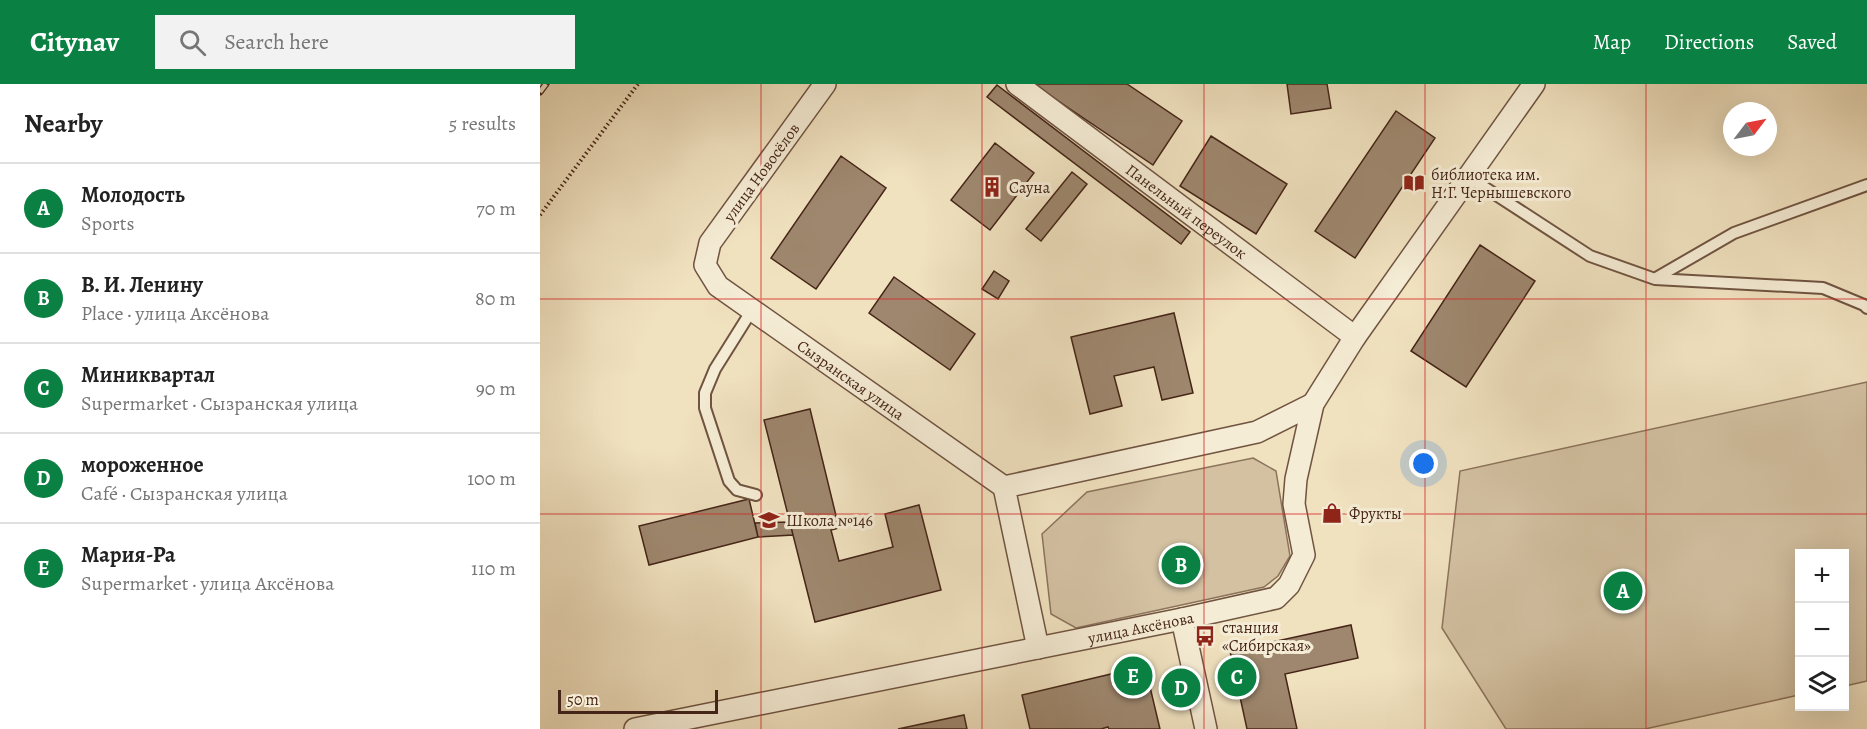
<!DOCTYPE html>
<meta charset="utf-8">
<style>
:root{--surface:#fff;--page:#f2f2f2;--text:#222;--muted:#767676;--line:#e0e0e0;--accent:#0b8043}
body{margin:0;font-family:Alegreya,serif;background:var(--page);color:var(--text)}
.controls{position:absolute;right:18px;bottom:18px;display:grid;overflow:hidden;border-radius:0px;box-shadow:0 6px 24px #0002}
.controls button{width:54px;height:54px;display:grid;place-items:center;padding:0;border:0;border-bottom:2px solid var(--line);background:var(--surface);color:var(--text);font:30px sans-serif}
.compass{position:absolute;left:1183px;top:18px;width:54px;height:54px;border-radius:50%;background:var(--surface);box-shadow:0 6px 24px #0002;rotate:58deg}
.scale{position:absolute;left:18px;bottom:15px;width:160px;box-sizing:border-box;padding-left:6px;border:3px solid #452517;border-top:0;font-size:16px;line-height:21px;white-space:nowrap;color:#452517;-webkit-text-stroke:4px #f5ecd5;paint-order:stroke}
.you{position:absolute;left:884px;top:380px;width:21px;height:21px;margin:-15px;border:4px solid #fff;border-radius:50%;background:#1a73e8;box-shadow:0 0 0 9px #1a73e833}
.badge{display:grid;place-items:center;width:39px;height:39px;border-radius:50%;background:var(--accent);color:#fff;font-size:20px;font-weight:700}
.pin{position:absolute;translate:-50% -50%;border:3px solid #fff;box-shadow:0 2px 6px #0006}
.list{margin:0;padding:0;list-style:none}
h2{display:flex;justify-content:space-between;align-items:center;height:78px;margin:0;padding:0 24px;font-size:26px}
h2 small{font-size:20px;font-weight:400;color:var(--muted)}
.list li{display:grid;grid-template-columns:39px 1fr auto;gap:18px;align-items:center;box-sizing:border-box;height:90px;padding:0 24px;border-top:2px solid var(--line)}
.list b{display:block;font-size:22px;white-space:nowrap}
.list p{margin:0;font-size:20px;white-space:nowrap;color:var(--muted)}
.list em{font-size:20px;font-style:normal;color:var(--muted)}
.icon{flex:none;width:33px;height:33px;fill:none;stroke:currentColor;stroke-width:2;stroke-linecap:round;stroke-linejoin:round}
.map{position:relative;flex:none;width:1327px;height:645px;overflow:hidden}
header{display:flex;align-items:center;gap:36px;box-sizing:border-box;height:84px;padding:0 30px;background:var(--accent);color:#fff}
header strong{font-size:28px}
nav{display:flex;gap:33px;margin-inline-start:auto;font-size:21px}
.search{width:420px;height:54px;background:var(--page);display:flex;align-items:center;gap:15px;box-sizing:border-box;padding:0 21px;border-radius:0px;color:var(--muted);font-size:22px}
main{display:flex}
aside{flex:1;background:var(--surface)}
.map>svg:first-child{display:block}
.green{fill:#d3c1a2;stroke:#8c735c;stroke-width:1.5}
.building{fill:#9e876e;stroke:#452517;stroke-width:1.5}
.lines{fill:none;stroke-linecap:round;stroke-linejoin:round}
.service-casing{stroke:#705441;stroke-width:14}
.minor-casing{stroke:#705441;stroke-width:24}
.path{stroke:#452517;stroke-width:4;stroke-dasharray:1.5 3;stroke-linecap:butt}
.service{stroke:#f5ecd5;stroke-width:10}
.minor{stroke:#f5ecd5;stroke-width:21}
.rail-casing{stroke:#452517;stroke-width:7}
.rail{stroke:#f5ecd5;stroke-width:4.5;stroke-dasharray:14;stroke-linecap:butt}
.grid{fill:none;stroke:#d62828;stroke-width:1.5;stroke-opacity:0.55}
.labels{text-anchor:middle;stroke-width:6;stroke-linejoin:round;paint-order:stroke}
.street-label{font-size:16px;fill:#452517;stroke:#f5ecd5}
.poi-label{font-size:16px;fill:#452517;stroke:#f5ecd5;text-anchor:start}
</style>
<header>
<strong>Citynav</strong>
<div class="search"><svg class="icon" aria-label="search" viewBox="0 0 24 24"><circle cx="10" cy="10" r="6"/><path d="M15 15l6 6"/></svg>Search here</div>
<nav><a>Map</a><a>Directions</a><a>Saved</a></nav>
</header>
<main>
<aside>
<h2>Nearby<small>5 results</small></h2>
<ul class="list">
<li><span class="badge">A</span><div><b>Молодость</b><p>Sports</p></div><em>70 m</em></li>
<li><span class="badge">B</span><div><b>В. И. Ленину</b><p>Place · улица Аксёнова</p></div><em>80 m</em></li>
<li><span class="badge">C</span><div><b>Миниквартал</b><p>Supermarket · Сызранская улица</p></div><em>90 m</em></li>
<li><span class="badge">D</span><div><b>мороженное</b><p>Café · Сызранская улица</p></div><em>100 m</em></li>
<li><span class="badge">E</span><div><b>Мария-Ра</b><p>Supermarket · улица Аксёнова</p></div><em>110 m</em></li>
</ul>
</aside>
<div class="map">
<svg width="1327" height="645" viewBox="0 0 1327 645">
<rect width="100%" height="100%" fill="#f0e1bf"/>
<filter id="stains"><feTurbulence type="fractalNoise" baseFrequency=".00333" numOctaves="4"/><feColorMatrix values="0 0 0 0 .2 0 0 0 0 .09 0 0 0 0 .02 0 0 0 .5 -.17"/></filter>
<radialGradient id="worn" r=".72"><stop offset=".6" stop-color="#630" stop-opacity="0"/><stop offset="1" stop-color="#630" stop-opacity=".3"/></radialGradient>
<path class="green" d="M 1327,298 L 1327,597 L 1305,602 L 1304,470 L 1260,470 L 1259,611 L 1105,645 L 966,645 L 902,544 L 920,387 Z
M 713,374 L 736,387 L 750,472 L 738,492 L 724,503 L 536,544 L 511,530 L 502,450 L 547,408 Z"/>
<path class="building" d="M 493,0 L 587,0 L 642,37 L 613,81 Z
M 747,0 L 787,0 L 791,24 L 751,30 Z
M 457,1 L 650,148 L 641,160 L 447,13 Z
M 856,27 L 895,54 L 815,174 L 775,147 Z
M 671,52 L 747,100 L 716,150 L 640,102 Z
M 455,59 L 494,89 L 450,146 L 411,116 Z
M 301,72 L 346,104 L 276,205 L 231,174 Z
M 532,88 L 547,100 L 501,157 L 486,145 Z
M 940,161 L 995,197 L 926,303 L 871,267 Z
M 454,187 L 469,197 L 458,215 L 442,205 Z
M 354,193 L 435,250 L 410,286 L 329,229 Z
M 634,229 L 653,309 L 622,316 L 614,283 L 574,292 L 582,322 L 550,330 L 531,253 Z
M 270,325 L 299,444 L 291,446 L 299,477 L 353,463 L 345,430 L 379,421 L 401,506 L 275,538 L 224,336 Z
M 209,415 L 218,453 L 109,481 L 99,442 Z
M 250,438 L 253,451 L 218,453 L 215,439 Z
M 811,541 L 818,574 L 745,590 L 757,645 L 707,645 L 690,567 Z
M 605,582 L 620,645 L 569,645 L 568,643 L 561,645 L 490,645 L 482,611 Z
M 424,631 L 427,645 L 358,645 Z"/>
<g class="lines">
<g class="service-casing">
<path id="service" d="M 927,92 L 1050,172 L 1115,195 L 1283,204 L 1324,221 L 1327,224
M 1116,194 L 1194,149 L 1327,101
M 212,226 L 175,285 L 165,309 L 165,324 L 189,397 L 197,406 L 216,411"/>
</g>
<g class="minor-casing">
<g id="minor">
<path id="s1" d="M 285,0 L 170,159 L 165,181 L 178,202 L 464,403"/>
<path id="s2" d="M 477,0 L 815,253"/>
<path d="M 642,535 L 666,645"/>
<path d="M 498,564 L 464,403 L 717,348 L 773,320"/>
<path id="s3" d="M 95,645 L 642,535 L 736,514 L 749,501 L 764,471 L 754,420 L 756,395 L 773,320 L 815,253 L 994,0"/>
</g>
</g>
<path class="path" d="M 0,131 L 98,0"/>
<use href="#service" class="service"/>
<use href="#minor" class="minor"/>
<g class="rail-casing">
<path id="rail" d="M 0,8 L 6,0"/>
</g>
<use href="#rail" class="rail"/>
</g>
<path class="grid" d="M 221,0 L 221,645M 442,0 L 442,645M 664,0 L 664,645M 885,0 L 885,645M 1106,0 L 1106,645M 0,215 L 1327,215M 0,430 L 1327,430"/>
<defs>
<g id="library-bare" transform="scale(1.62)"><path d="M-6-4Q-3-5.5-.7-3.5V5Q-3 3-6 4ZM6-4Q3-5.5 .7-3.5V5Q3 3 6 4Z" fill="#8f2418" stroke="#f5ecd5" stroke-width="2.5" paint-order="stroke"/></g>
<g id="building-bare" transform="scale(1.62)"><path d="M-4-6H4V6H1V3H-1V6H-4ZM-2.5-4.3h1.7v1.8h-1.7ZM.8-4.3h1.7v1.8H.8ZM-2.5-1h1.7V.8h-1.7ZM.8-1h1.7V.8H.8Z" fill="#8f2418" stroke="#f5ecd5" stroke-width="2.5" paint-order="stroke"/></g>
<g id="shop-bare" transform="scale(1.62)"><path d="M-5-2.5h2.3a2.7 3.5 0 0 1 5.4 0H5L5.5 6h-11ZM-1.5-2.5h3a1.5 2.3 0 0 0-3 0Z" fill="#8f2418" stroke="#f5ecd5" stroke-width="2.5" paint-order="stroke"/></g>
<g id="school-bare" transform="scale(1.62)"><path d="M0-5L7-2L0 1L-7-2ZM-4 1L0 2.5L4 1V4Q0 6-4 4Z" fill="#8f2418" stroke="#f5ecd5" stroke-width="2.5" paint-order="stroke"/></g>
<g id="bus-bare" transform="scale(1.62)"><path d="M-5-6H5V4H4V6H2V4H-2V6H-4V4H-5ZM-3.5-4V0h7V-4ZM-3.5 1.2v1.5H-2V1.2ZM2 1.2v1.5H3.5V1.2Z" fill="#8f2418" stroke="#f5ecd5" stroke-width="2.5" paint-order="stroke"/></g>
</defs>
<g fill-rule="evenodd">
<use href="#library-bare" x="874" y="99"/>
<use href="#building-bare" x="452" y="103"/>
<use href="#shop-bare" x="792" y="429"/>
<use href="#school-bare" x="229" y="436"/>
<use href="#bus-bare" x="665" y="552"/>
</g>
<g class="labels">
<g class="street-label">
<text transform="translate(221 88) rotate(-54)" y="6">улица Новосёлов</text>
<text dy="6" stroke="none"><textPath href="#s2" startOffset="212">Панельный переулок</textPath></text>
<text dy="6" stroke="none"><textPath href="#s1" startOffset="406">Сызранская улица</textPath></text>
<text dy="6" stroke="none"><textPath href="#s3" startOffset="516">улица Аксёнова</textPath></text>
</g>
<g class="poi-label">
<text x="891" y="96">библиотека им.<tspan x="891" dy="18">Н.Г. Чернышевского</tspan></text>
<text x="469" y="109">Сауна</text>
<text x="809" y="435">Фрукты</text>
<text x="246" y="442">Школа №146</text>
<text x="682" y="549">станция<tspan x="682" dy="18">«Сибирская»</tspan></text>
</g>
</g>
<rect width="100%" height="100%" filter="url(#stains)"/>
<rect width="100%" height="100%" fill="url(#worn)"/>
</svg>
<div class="controls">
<button>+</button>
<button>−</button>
<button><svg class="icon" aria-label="layers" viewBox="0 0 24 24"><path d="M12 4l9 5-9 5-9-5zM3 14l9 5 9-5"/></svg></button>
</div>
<svg class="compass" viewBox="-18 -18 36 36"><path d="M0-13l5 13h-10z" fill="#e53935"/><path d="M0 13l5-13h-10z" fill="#767676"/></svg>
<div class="scale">50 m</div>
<div class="you"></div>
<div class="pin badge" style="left:1083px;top:507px">A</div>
<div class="pin badge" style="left:641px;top:481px">B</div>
<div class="pin badge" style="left:697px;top:593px">C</div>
<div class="pin badge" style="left:641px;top:604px">D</div>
<div class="pin badge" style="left:593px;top:592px">E</div>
</div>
</main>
